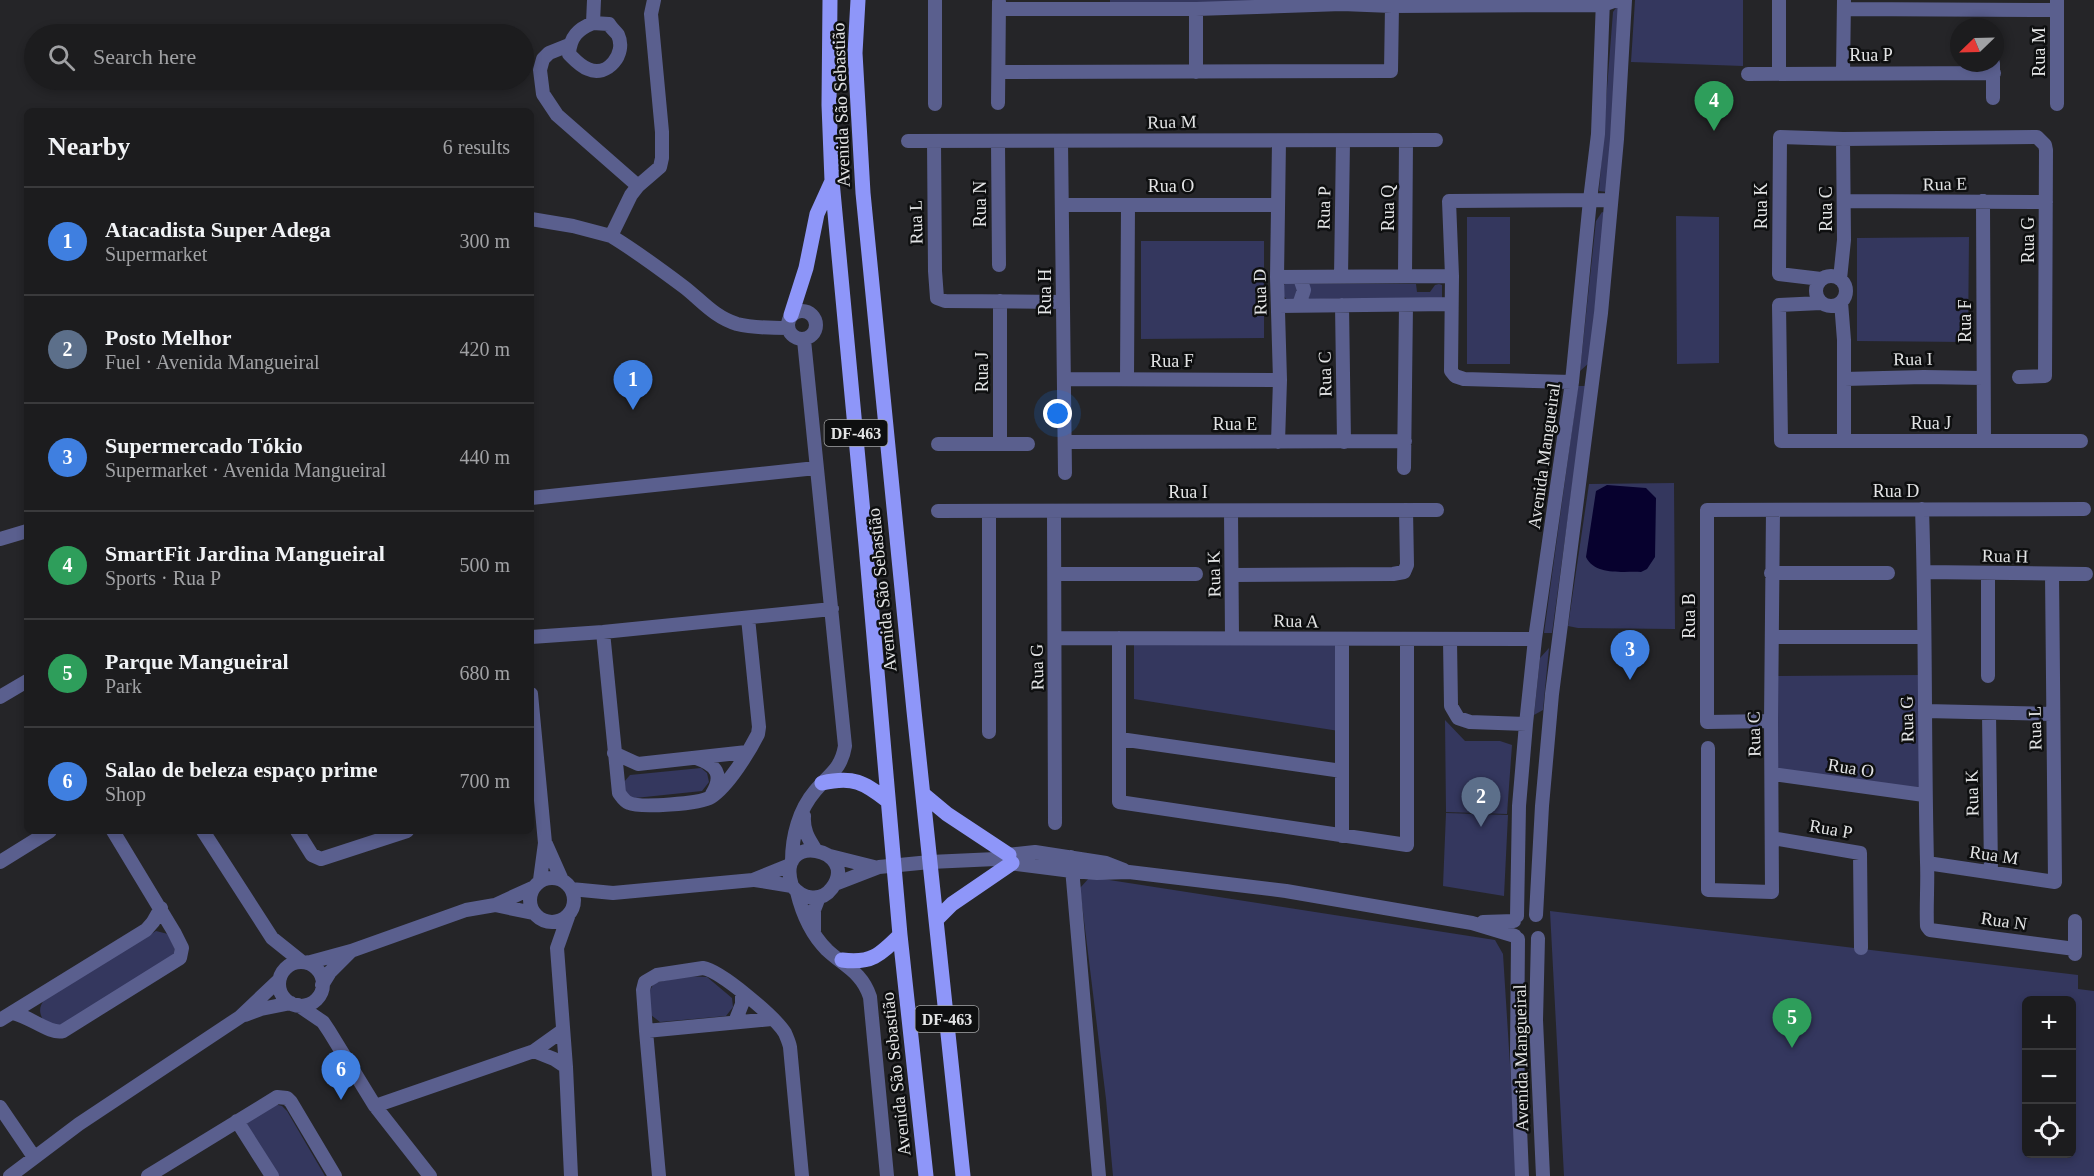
<!DOCTYPE html>
<meta charset="utf-8">
<style>
:root{--surface:#1c1c1e;--page:#252527;--text:#f1f3f6;--muted:#a0a1a4;--line:#3a3a3c;--accent:#2ed883}
body{margin:0;font-family:"Times New Roman",serif;background:var(--page);color:var(--text)}
.controls{position:absolute;right:18px;bottom:18px;display:grid;overflow:hidden;border-radius:9px;box-shadow:0 3px 9px #0003}
.controls button{width:54px;height:54px;display:grid;place-items:center;padding:0;border:0;border-bottom:2px solid var(--line);background:var(--surface);color:var(--text);font:30px sans-serif}
.compass{position:absolute;left:1950px;top:18px;width:54px;height:54px;border-radius:50%;background:var(--surface);box-shadow:0 3px 9px #0003;rotate:247deg}
.you{position:absolute;left:1058px;top:414px;width:21px;height:21px;margin:-15px;border:4px solid #fff;border-radius:50%;background:#1a73e8;box-shadow:0 0 0 9px #1a73e833}
.badge{display:grid;place-items:center;width:39px;height:39px;border-radius:50%;background:var(--accent);color:#fff;font-size:20px;font-weight:700}
.pin{position:absolute;translate:-50% -50px;filter:drop-shadow(0 2px 3px #0008)}
.pin::after{content:'';position:absolute;top:32px;width:21px;height:18px;background:inherit;clip-path:polygon(0 0,100% 0,50% 100%)}
.list{margin:0;padding:0;list-style:none}
h2{display:flex;justify-content:space-between;align-items:center;height:78px;margin:0;padding:0 24px;font-size:26px}
h2 small{font-size:20px;font-weight:400;color:var(--muted)}
.list li{display:grid;grid-template-columns:39px 1fr auto;gap:18px;align-items:center;box-sizing:border-box;height:108px;padding:0 24px;border-top:2px solid var(--line)}
.list b{display:block;font-size:22px;white-space:nowrap}
.list p{margin:0;font-size:20px;white-space:nowrap;color:var(--muted)}
.list em{font-size:20px;font-style:normal;color:var(--muted)}
.icon{flex:none;width:33px;height:33px;fill:none;stroke:currentColor;stroke-width:2;stroke-linecap:round;stroke-linejoin:round}
.map{position:relative;flex:none;width:2094px;height:1176px;overflow:hidden}
.search{position:absolute;background:var(--surface);box-shadow:0 3px 9px #0003;left:24px;top:24px;width:510px;height:66px;display:flex;align-items:center;gap:15px;box-sizing:border-box;padding:0 21px;border-radius:33px;color:var(--muted);font-size:22px}
.panel{position:absolute;background:var(--surface);box-shadow:0 3px 9px #0003;left:24px;top:108px;width:510px;height:726px;border-radius:9px}
.map>svg:first-child{display:block}
.green{fill:#34375e;fill-rule:evenodd}
.water{fill:#07012e}
.lines{fill:none;stroke-linecap:round;stroke-linejoin:round}
.minor{stroke:#5a5f8e;stroke-width:14}
.major{stroke:#8e96f9;stroke-width:15}
.labels{text-anchor:middle;stroke-width:5;stroke-linejoin:round;paint-order:stroke}
.shield{fill:#0e0f10;stroke:#a3a4a5;stroke-width:1.5}
.shield-label{font-size:16px;font-weight:bold;fill:#e3e4e5}
.street-label{font-size:18px;fill:#e3e4e5;stroke:#0e0f10}
</style>
<div class="map">
<svg width="2094" height="1176" viewBox="0 0 2094 1176">
<rect width="100%" height="100%" fill="#252528"/>
<path class="green" d="M 1110,0 L 1272,0 L 1271,2 L 1110,5 Z
M 1635,0 L 1743,0 L 1743,66 L 1631,62 Z
M 1620,2 L 1607,192 L 1599,191 L 1613,12 Z
M 1602,212 L 1605,213 L 1589,363 L 1580,371 L 1596,221 Z
M 1676,216 L 1719,217 L 1719,363 L 1677,364 Z
M 1467,217 L 1510,217 L 1510,364 L 1467,364 Z
M 1969,237 L 1968,342 L 1857,341 L 1857,238 Z
M 1141,241 L 1264,241 L 1264,338 L 1141,339 Z
M 1286,283 L 1298,284 L 1296,299 L 1287,300 L 1283,295 L 1284,285 Z
M 1309,284 L 1416,284 L 1417,292 L 1430,292 L 1435,285 L 1439,284 L 1442,285 L 1442,298 L 1309,299 Z
M 1578,386 L 1586,386 L 1552,633 L 1544,633 Z
M 1674,483 L 1675,629 L 1578,628 L 1568,626 L 1589,484 Z
M 1134,641 L 1334,641 L 1339,647 L 1339,731 L 1134,699 Z
M 1549,648 L 1543,710 L 1534,715 L 1540,658 Z
M 1921,675 L 1922,788 L 1916,793 L 1780,772 L 1775,766 L 1775,676 Z
M 1445,720 L 1465,741 L 1500,741 L 1512,745 L 1507,814 L 1446,812 Z
M 701,768 L 707,773 L 709,782 L 702,791 L 635,798 L 628,797 L 624,789 L 624,782 L 630,775 Z
M 1446,813 L 1508,815 L 1504,896 L 1443,886 Z
M 1090,877 L 1495,940 L 1503,954 L 1517,1176 L 1113,1176 L 1106,1099 L 1080,888 Z
M 1550,911 L 2078,975 L 2078,989 L 2094,991 L 2094,1176 L 1564,1176 ZM 2026,1000 L 2072,1000 L 2072,1154 L 2026,1154 Z
M 156,931 L 168,934 L 175,949 L 173,957 L 62,1027 L 45,1023 C 39,1014 38,1007 45,999 Z
M 686,976 L 707,977 L 732,998 L 733,1007 L 726,1016 L 660,1022 L 651,1015 L 648,994 L 654,983 Z
M 275,1104 L 282,1106 L 287,1111 L 325,1176 L 276,1176 L 246,1129 L 247,1121 Z"/>
<path class="water" d="M 1607,485 L 1646,488 L 1656,498 L 1655,557 L 1647,569 L 1641,572 C 1623,571 1595,576 1586,557 L 1596,491 Z"/>
<g class="lines">
<path class="minor" d="M 935,0 L 935,104
M 999,9 L 1196,9 L 1342,4 L 1392,6 L 1603,5 L 1617,0
M 1196,9 L 1196,72
M 1844,9 L 2057,10
M 593,23 L 609,24 C 611,28 616,32 618,35 C 627,54 607,78 588,69 C 580,66 575,60 569,54 C 570,37 578,29 593,23 Z
M 593,23 L 594,0
M 569,45 L 549,53 L 543,59 L 540,70 L 543,94 L 557,115 L 638,186
M 999,72 L 1391,71 L 1392,6
M 1843,73 L 1844,0
M 1748,74 L 1994,73
M 1779,74 L 1779,0
M 1993,98 L 1993,63
M 998,103 L 999,2
M 2057,104 L 2057,0
M 908,141 L 1436,140
M 934,141 L 935,271 L 937,298 L 945,301 L 1062,302
M 1061,141 L 1065,473
M 998,142 L 999,265
M 1844,201 L 2046,202
M 1983,201 L 1984,440
M 1063,205 L 1278,205
M 531,219 L 573,226 L 611,236 L 631,195 L 638,186 L 660,167 L 662,158 L 662,132 L 651,14 L 654,0
M 611,236 C 636,251 660,269 684,287 C 701,300 714,317 737,324 C 753,328 771,328 788,328
M 1405,276 L 1406,141
M1816 291a15 15 0 1 1 30 0a15 15 0 1 1-30 0Z
M 1277,277 L 1452,276
M 1341,277 L 1343,141
M 1821,279 L 1779,274 L 1780,137 L 1843,139 L 2037,137 L 2045,145 L 2046,150 L 2045,376 L 2019,377
M 1840,279 L 1844,240 L 1843,139
M 1841,302 L 1844,340 L 1844,441
M 1821,303 L 1779,305 L 1781,441 L 2081,441
M 1299,305 L 1304,290 L 1300,278
M 1342,305 L 1344,442
M 1278,306 L 1451,304
M788 325a14 14 0 1 1 28 0a14 14 0 1 1-28 0Z
M 1127,378 L 1128,205
M 1064,379 L 1280,380
M 1844,379 L 1924,377 L 1983,378
M 1572,382 L 1464,379 L 1455,376 L 1451,371 L 1452,276 L 1449,201 L 1611,200
M 1065,442 L 1405,441
M 1278,442 L 1280,380 L 1277,277 L 1279,141
M 938,444 L 1028,444
M 1000,444 L 1000,301
M 1404,468 L 1406,305
M 531,498 L 816,468
M 1922,509 C 1926,627 1924,745 1927,862 C 1928,884 1926,905 1927,926 L 1930,930 L 2075,949
M 938,511 L 1437,510
M 989,511 L 989,732
M 1054,511 L 1055,823
M 1231,511 L 1232,638
M 0,539 L 27,531
M 1924,572 L 2086,574
M 1771,573 L 1888,573
M 1055,574 L 1196,574
M 1233,575 L 1393,574 L 1404,572 L 1407,565 L 1406,510
M 603,632 L 619,793 C 622,797 624,801 629,803 C 640,808 700,804 711,797 C 728,786 749,752 758,734 L 759,727 L 748,618
M 531,637 L 603,632 L 832,609
M 1772,637 L 1924,637
M 1055,638 L 1535,639
M 1119,638 L 1119,802 L 1407,845 L 1407,640
M 1450,640 L 1451,706 L 1458,718 L 1470,722 L 1526,724
M 1988,676 L 1988,574
M 531,694 L 545,843 L 540,880
M 0,697 L 27,681
M 1926,711 L 2052,714
M 1989,713 L 1991,872
M 1771,721 L 1707,722 L 1707,510 L 2084,509
M 1120,739 L 1342,771
M 1708,748 L 1708,890 L 1772,892 L 1771,721 L 1773,510
M 614,753 L 638,764 L 747,752
M 696,758 C 716,765 724,774 712,794
M 1773,774 L 1924,795
M 804,816 C 803,830 808,838 815,849
M 203,831 L 272,938 L 302,962
M 297,831 L 312,855 L 321,859 L 407,831
M 1342,836 L 1342,639
M 1772,838 L 1860,853 L 1861,948
M 546,844 L 562,880
M 830,856 L 874,867
M 1071,857 L 1099,1176
M 996,859 L 1008,863 L 1072,871 L 1097,873 L 1129,872 L 1286,891 L 1472,923 L 1515,936
M 792,861 C 792,836 799,810 815,791 C 829,774 841,770 845,746 L 804,340
M 0,862 L 50,831
M 1927,863 L 2055,882 L 2052,574
M530 900a22 22 0 1 1 44 0a22 22 0 1 1-44 0Z
M 755,880 L 792,886 C 802,899 821,903 832,888 C 861,849 774,829 792,886
M 835,884 L 879,867 L 930,862 L 996,859 L 1007,855 L 1035,852 L 1106,863 L 1124,870
M 571,889 L 613,893 L 753,880 L 790,865
M 797,892 C 802,913 811,934 827,950 C 844,966 862,972 870,997 L 887,1176
M 495,905 L 533,913
M 569,914 L 557,948 L 566,1067 L 571,1176
M 1536,915 L 1542,806 L 1552,694 L 1601,313 L 1617,139 L 1625,0
M 1517,916 L 1519,806 L 1526,724 L 1535,639 L 1572,382 L 1590,200 L 1598,134 L 1603,0
M 1483,922 L 1514,921
M 814,931 L 814,910 L 819,897
M 1538,938 L 1536,1020 L 1543,1176
M 1518,939 L 1517,1055 L 1522,1176
M 2075,954 L 2075,921
M279 984a22 22 0 1 1 44 0a22 22 0 1 1-44 0Z
M 307,963 L 351,951 L 466,910 L 495,905 L 532,888
M 322,985 L 330,972 L 351,951
M 298,1005 L 323,1022 L 329,1031 L 375,1106 L 430,1176
M 13,1013 C 29,1016 51,1035 63,1031 L 180,958 L 182,948 L 174,932 L 113,831
M 245,1015 L 261,1009 L 291,1003
M 0,1020 L 146,930 L 153,922 L 161,908
M 735,1022 L 742,1004 L 742,993
M 646,1031 L 772,1019
M 534,1051 L 554,1059 L 566,1067
M 375,1106 L 534,1051 L 562,1031
M 0,1107 L 34,1157
M 237,1121 L 272,1176
M 10,1176 L 79,1124 L 240,1017 L 279,980
M 148,1176 L 277,1097 L 287,1098 L 291,1102 L 335,1176
M 659,1176 L 646,1031 L 643,990 L 645,982 L 657,975 L 703,968 C 721,971 775,1017 785,1033 C 787,1038 789,1042 790,1047 L 802,1176"/>
<path class="major" d="M 830,0 L 829,105 L 832,181 L 866,545 L 900,935 L 926,1176
M 858,0 L 855,53 L 863,193 L 914,711 L 963,1176
M 791,315 L 806,268 L 817,214 L 832,181
M 822,783 C 853,776 864,782 888,801
M 923,794 L 947,814 L 1009,855
M 936,920 L 952,904 L 1012,863
M 842,960 C 871,964 880,955 900,935"/>
</g>
<g class="labels">
<g class="shield">
<rect x="824.5" y="420" width="63" height="26" rx="4.5"/>
<rect x="915.5" y="1006" width="63" height="26" rx="4.5"/>
</g>
<g class="shield-label">
<text x="856" y="439">DF-463</text>
<text x="947" y="1025">DF-463</text>
</g>
<g class="street-label">
<text transform="translate(2039 52) rotate(-90)" y="6">Rua M</text>
<text x="1871" y="61">Rua P</text>
<text transform="translate(841 105) rotate(-92)" y="6">Avenida São Sebastião</text>
<text transform="translate(1172 122) rotate(-1)" y="6">Rua M</text>
<text transform="translate(1945 184) rotate(-1)" y="6">Rua E</text>
<text x="1171" y="192">Rua O</text>
<text transform="translate(980 204) rotate(-90)" y="6">Rua N</text>
<text transform="translate(1761 206) rotate(-90)" y="6">Rua K</text>
<text transform="translate(1324 208) rotate(-89)" y="6">Rua P</text>
<text transform="translate(1388 208) rotate(-90)" y="6">Rua Q</text>
<text transform="translate(1826 209) rotate(-90)" y="6">Rua C</text>
<text transform="translate(916 222) rotate(-91)" y="6">Rua L</text>
<text transform="translate(2028 240) rotate(-90)" y="6">Rua G</text>
<text transform="translate(1045 292) rotate(-90)" y="6">Rua H</text>
<text transform="translate(1260 292) rotate(-91)" y="6">Rua D</text>
<text transform="translate(1965 321) rotate(-90)" y="6">Rua F</text>
<text transform="translate(1913 359) rotate(-1)" y="6">Rua I</text>
<text x="1172" y="367">Rua F</text>
<text transform="translate(982 372) rotate(-90)" y="6">Rua J</text>
<text transform="translate(1325 374) rotate(-91)" y="6">Rua C</text>
<text x="1931" y="429">Rua J</text>
<text x="1235" y="430">Rua E</text>
<text transform="translate(1544 456) rotate(-82)" y="6">Avenida Mangueiral</text>
<text x="1896" y="497">Rua D</text>
<text x="1188" y="498">Rua I</text>
<text transform="translate(2005 556) rotate(1)" y="6">Rua H</text>
<text transform="translate(1214 574) rotate(-91)" y="6">Rua K</text>
<text transform="translate(882 590) rotate(-96)" y="6">Avenida São Sebastião</text>
<text transform="translate(1689 616) rotate(-90)" y="6">Rua B</text>
<text transform="translate(1296 621) rotate(1)" y="6">Rua A</text>
<text transform="translate(1037 667) rotate(-91)" y="6">Rua G</text>
<text transform="translate(1907 719) rotate(-91)" y="6">Rua G</text>
<text transform="translate(2035 728) rotate(-91)" y="6">Rua L</text>
<text transform="translate(1754 734) rotate(-91)" y="6">Rua C</text>
<text transform="translate(1851 768) rotate(9)" y="6">Rua O</text>
<text transform="translate(1972 793) rotate(-91)" y="6">Rua K</text>
<text transform="translate(1831 829) rotate(10)" y="6">Rua P</text>
<text transform="translate(1994 855) rotate(8)" y="6">Rua M</text>
<text transform="translate(2004 921) rotate(8)" y="6">Rua N</text>
<text transform="translate(1521 1058) rotate(-91)" y="6">Avenida Mangueiral</text>
<text transform="translate(896 1074) rotate(-96)" y="6">Avenida São Sebastião</text>
</g>
</g>
</svg>
<div class="controls">
<button>+</button>
<button>−</button>
<button><svg class="icon" aria-label="locate" viewBox="0 0 24 24"><circle cx="12" cy="12" r="6"/><path d="M12 2v4M12 18v4M2 12h4M18 12h4"/></svg></button>
</div>
<svg class="compass" viewBox="-18 -18 36 36"><path d="M0-13l5 13h-10z" fill="#e53935"/><path d="M0 13l5-13h-10z" fill="#a0a1a4"/></svg>
<div class="you"></div>
<div class="pin badge" style="left:633px;top:410px;background:#3f7fe0">1</div>
<div class="pin badge" style="left:1481px;top:827px;background:#5c6f8a">2</div>
<div class="pin badge" style="left:1630px;top:680px;background:#3f7fe0">3</div>
<div class="pin badge" style="left:1714px;top:131px;background:#2e9e5b">4</div>
<div class="pin badge" style="left:1792px;top:1048px;background:#2e9e5b">5</div>
<div class="pin badge" style="left:341px;top:1100px;background:#3f7fe0">6</div>
<div class="search"><svg class="icon" aria-label="search" viewBox="0 0 24 24"><circle cx="10" cy="10" r="6"/><path d="M15 15l6 6"/></svg>Search here</div>
<section class="panel">
<h2>Nearby<small>6 results</small></h2>
<ul class="list">
<li><span class="badge" style="background:#3f7fe0">1</span><div><b>Atacadista Super Adega</b><p>Supermarket</p></div><em>300 m</em></li>
<li><span class="badge" style="background:#5c6f8a">2</span><div><b>Posto Melhor</b><p>Fuel · Avenida Mangueiral</p></div><em>420 m</em></li>
<li><span class="badge" style="background:#3f7fe0">3</span><div><b>Supermercado Tókio</b><p>Supermarket · Avenida Mangueiral</p></div><em>440 m</em></li>
<li><span class="badge" style="background:#2e9e5b">4</span><div><b>SmartFit Jardina Mangueiral</b><p>Sports · Rua P</p></div><em>500 m</em></li>
<li><span class="badge" style="background:#2e9e5b">5</span><div><b>Parque Mangueiral</b><p>Park</p></div><em>680 m</em></li>
<li><span class="badge" style="background:#3f7fe0">6</span><div><b>Salao de beleza espaço prime</b><p>Shop</p></div><em>700 m</em></li>
</ul>
</section>
</div>
